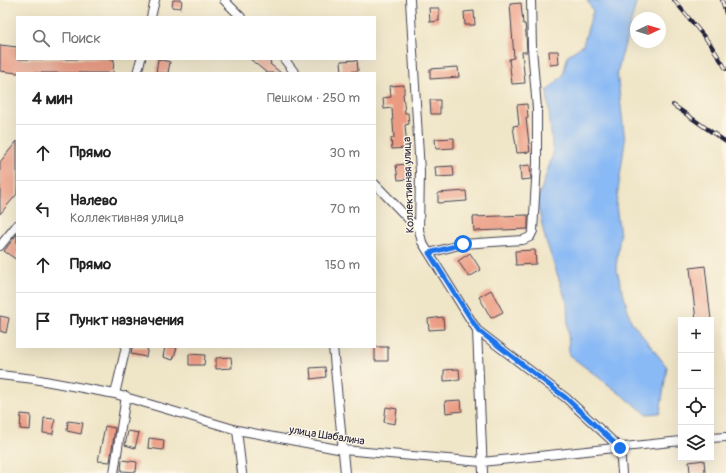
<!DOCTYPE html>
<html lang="ru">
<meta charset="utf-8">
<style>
:root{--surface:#fff;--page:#f6f6f6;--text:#222;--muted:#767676;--line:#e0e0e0}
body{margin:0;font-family:Pangolin,sans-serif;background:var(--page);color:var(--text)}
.controls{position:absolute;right:12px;bottom:12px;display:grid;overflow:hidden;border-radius:0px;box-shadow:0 4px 16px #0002}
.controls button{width:36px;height:36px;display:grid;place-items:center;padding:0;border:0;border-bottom:1px solid var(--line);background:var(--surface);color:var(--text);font:20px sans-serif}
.compass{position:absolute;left:630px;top:12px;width:36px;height:36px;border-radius:50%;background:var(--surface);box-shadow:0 4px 16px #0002;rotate:86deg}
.stop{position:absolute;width:12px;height:12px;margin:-9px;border:3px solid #1a73e8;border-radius:50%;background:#fff}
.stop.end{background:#1a73e8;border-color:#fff;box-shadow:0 1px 4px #0008}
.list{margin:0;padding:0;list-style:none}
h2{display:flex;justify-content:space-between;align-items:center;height:52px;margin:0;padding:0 16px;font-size:17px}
h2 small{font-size:13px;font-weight:400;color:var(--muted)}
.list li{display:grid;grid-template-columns:26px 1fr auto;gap:12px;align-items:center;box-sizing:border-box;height:56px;padding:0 16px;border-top:1px solid var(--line)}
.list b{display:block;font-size:15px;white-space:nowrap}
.list p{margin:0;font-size:13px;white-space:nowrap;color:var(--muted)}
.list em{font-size:13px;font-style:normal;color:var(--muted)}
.icon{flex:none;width:22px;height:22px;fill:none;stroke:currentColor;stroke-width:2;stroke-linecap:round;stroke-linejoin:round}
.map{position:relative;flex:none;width:726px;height:473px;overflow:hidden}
.search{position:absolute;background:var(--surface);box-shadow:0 4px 16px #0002;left:16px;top:16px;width:360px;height:44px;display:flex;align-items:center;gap:10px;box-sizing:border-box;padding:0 14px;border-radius:0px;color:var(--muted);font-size:15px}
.panel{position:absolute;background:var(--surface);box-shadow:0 4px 16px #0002;left:16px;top:72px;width:360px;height:276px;border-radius:0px}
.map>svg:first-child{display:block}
.water{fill:#8abaf5;stroke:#566e98}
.building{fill:#ec9b83}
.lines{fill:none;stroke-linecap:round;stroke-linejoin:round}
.minor-casing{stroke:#413f50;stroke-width:10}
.minor{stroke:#fff;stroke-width:8}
.rail-casing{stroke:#22223b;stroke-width:4}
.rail{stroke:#fcf5e5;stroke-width:2.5;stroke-dasharray:8;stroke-linecap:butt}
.route{stroke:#1a73e8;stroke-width:5}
.labels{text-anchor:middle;stroke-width:3;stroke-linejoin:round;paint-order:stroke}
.street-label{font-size:11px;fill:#22223b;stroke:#fcf5e5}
</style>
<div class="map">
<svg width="726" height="473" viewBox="0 0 726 473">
<rect width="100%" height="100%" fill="#fcf5e5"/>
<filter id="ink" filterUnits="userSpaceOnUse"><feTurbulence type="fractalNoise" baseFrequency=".025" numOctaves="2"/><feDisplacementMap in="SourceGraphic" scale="8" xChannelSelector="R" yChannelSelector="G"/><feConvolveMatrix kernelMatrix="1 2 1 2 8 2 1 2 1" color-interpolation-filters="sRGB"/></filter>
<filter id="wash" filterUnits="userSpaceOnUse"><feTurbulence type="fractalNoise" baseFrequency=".012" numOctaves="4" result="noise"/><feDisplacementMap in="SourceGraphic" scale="16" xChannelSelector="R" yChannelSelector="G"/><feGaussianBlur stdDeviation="0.9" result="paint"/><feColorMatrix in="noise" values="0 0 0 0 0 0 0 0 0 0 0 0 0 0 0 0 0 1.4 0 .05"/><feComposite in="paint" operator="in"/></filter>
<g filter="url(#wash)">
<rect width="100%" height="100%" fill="#efe5c7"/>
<path class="water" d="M 587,0 L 637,0 L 617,73 L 625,141 L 616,205 L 620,235 L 616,267 L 631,321 L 667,367 L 660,413 L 647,414 L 569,355 L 567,303 L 545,238 L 537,202 L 553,154 L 547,91 L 563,75 L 568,55 L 583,45 L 593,11 Z"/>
<g id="blocks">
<path class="building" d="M 173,0 L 182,0 L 181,8 L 172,7 Z
M 521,3 L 523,24 L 525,24 L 526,34 L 527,52 L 522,52 L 525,83 L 512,84 L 509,59 L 514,58 L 510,4 Z
M 429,8 L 439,8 L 439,21 L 430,22 Z
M 474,11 L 475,25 L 465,25 L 464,12 Z
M 0,45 L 17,47 L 17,59 L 114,59 L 113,73 L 18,73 L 0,71 Z
M 549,51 L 558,51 L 559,64 L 550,65 Z
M 158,59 L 170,62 L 168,73 L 156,73 Z
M 250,59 L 267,59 L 271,62 L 270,64 L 281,73 L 267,73 Z
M 357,60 L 358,71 L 342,72 L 341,61 Z
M 458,67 L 459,77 L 430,79 L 430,69 Z
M 404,85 L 404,94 L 403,94 L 405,113 L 408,113 L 409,124 L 405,125 L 407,148 L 392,149 L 391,138 L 394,138 L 392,108 L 384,109 L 383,98 L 391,97 L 390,86 Z
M 430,100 L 440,100 L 440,114 L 431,114 Z
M 527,104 L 528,118 L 526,118 L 530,152 L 517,153 L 513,126 L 519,125 L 517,105 Z
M 454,138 L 454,148 L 436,149 L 435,139 Z
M 17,141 L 17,194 L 0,214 L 0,162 Z
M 408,164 L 409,179 L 398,180 L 396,165 Z
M 530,165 L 531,179 L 521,180 L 520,166 Z
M 453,166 L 454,176 L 436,177 L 435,167 Z
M 466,191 L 467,201 L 438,203 L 438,193 Z
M 528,215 L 528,229 L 474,231 L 473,217 Z
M 17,234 L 17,260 L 4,251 Z
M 535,250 L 536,264 L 516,265 L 515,251 Z
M 470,253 L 481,270 L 469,277 L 458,261 Z
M 705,266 L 711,320 L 696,320 L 690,268 Z
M 491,290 L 503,312 L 491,318 L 479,297 Z
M 0,316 L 9,318 L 6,333 L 0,331 Z
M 443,317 L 444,329 L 429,330 L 428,319 Z
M 132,347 L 148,347 L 146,357 L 131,354 Z
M 165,347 L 177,347 L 173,360 L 163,357 Z
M 375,347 L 388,347 L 388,361 L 375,361 Z
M 189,354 L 205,355 L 204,365 L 189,365 Z
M 231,357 L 232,368 L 216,369 L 216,358 Z
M 325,367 L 326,377 L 311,379 L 310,368 Z
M 459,369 L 460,380 L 444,381 L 444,370 Z
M 461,400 L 462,411 L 446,413 L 445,401 Z
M 386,407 L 397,409 L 395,424 L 384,422 Z
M 21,414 L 31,415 L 30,430 L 20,429 Z
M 44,418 L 55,419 L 53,434 L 43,433 Z
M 68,421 L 83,423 L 81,434 L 67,431 Z
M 105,426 L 115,428 L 110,462 L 98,461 Z
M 128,431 L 139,433 L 135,448 L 125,445 Z
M 149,438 L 164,440 L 163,450 L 148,448 Z
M 122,460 L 137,462 L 136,472 L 121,471 Z
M 704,460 L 705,472 L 690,473 L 689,462 Z"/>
</g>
</g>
<g filter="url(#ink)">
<use href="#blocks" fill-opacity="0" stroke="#413f50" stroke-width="1"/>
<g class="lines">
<g class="minor-casing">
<path id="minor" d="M 224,0 L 241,17
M 410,0 L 420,172 L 419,230 L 422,242 L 477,330 L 483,473
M 151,17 L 155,0
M 284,59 L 295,73
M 137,73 L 141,59
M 375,184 L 419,230
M 0,246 L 17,225
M 429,253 L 463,244 L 523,240 L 530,237 L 533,231 L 537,164 L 537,109 L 532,48 L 531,0
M 477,330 L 566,398 L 620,448 L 622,473
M 333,347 L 345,473
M 0,375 L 34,379 L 115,394 L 237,430 L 343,450 L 482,462 L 681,441
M 115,394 L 126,347
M 237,430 L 242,473
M 711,438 L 726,437
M 114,473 L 126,396"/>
</g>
<use href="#minor" class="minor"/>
<g class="rail-casing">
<path id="rail" d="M 674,0 L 711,45 L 726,69
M 722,0 L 726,14
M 673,105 L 726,142"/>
</g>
<use href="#rail" class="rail"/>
</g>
</g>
<g class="lines" filter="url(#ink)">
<path class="route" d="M 463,244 L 429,253 L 478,330 L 566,398 L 620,448"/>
</g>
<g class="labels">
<g class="street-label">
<text transform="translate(408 185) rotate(-92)" y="4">Коллективная улица</text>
<text transform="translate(327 435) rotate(9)" y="4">улица Шабалина</text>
</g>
</g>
</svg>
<div class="controls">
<button>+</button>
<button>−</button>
<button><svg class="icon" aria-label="locate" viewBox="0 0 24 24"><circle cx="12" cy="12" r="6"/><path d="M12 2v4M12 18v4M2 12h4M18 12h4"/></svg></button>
<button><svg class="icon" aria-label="layers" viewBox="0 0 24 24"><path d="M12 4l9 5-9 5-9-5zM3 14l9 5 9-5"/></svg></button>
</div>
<svg class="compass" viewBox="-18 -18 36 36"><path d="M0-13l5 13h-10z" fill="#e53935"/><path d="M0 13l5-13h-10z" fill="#767676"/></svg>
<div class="stop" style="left:463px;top:244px"></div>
<div class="stop end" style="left:620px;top:448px"></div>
<div class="search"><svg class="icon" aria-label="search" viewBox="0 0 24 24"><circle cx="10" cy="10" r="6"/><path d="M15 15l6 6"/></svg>Поиск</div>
<section class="panel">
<h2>4 мин<small>Пешком · 250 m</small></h2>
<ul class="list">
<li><svg class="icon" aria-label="ahead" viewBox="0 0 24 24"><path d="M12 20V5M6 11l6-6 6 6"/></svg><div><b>Прямо</b></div><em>30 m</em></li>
<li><svg class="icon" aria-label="left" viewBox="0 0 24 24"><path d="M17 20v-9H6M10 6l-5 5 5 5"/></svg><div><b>Налево</b><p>Коллективная улица</p></div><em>70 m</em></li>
<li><svg class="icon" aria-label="ahead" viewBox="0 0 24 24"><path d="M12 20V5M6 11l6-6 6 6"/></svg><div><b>Прямо</b></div><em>150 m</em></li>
<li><svg class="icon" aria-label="arrive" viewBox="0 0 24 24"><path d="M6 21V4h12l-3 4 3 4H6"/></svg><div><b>Пункт назначения</b></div></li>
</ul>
</section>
</div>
